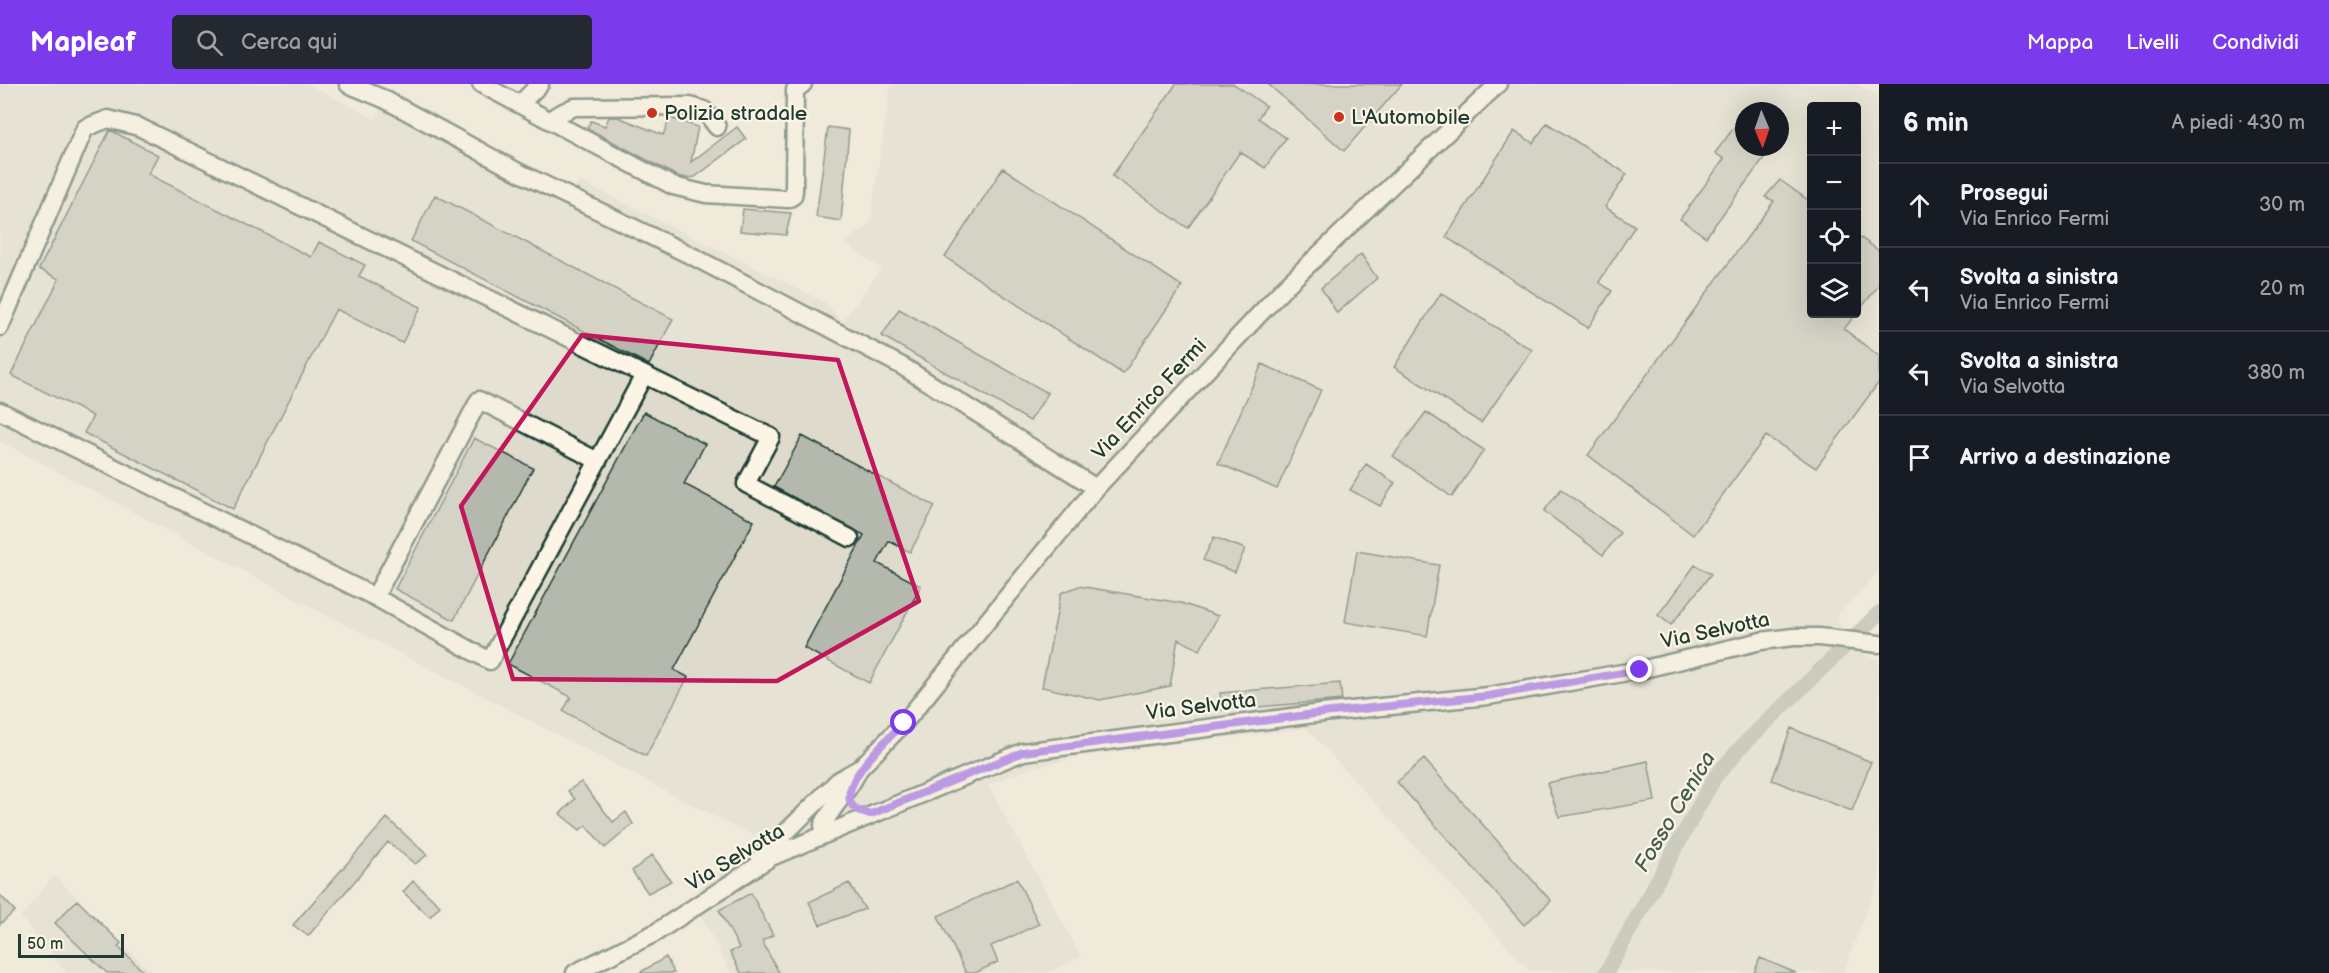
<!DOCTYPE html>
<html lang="it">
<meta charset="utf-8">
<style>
:root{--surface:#171b24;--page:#242831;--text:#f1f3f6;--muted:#9ea1a6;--line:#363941;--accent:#7c3aed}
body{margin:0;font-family:"Balsamiq Sans",sans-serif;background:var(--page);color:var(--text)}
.controls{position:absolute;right:18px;top:18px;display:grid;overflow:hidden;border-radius:6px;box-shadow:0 6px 24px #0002}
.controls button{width:54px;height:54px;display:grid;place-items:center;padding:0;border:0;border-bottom:2px solid var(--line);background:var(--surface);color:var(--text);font:30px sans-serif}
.compass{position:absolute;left:1735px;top:18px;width:54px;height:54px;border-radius:50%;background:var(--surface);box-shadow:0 6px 24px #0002;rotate:178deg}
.scale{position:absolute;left:18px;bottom:15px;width:106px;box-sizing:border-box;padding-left:6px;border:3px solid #1f3d34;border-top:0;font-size:16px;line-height:21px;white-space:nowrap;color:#1f3d34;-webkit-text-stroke:4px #fcf5e5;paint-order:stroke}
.stop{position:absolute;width:18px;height:18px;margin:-14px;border:4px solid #7c3aed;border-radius:50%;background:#fff}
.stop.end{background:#7c3aed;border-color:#fff;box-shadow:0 2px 6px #0008}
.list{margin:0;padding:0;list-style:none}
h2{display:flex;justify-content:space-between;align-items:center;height:78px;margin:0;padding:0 24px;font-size:26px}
h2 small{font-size:20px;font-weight:400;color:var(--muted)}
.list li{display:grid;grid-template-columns:39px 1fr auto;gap:18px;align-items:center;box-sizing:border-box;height:84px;padding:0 24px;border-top:2px solid var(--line)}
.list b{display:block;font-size:22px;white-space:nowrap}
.list p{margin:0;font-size:20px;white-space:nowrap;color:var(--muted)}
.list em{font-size:20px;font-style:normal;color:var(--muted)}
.icon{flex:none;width:33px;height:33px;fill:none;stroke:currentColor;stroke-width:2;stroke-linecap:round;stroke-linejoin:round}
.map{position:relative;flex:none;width:1879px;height:889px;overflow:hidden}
header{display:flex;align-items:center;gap:36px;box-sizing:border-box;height:84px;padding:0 30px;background:var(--accent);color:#fff}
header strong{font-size:28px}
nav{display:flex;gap:33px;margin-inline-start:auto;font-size:21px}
.search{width:420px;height:54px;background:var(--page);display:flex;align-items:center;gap:15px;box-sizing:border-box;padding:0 21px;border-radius:6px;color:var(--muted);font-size:22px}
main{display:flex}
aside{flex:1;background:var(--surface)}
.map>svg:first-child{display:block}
.built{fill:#dedbcc;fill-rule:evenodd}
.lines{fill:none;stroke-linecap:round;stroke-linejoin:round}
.canal{stroke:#9fa89a;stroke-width:15}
.building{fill:#b5b9ad;stroke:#1f3d34;stroke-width:1.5}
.minor-casing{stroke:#1f3d34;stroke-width:21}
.minor{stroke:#fcf5e5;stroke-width:16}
.route{stroke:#7c3aed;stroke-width:8}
.marked{fill:none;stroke:#c2185b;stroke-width:4.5;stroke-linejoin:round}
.poi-dot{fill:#c8321e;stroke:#fcf5e5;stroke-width:2}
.labels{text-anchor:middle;stroke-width:4.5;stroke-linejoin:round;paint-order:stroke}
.poi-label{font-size:21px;fill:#1f3d34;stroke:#fcf5e5;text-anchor:start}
.street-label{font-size:21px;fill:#1f3d34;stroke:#fcf5e5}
.water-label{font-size:22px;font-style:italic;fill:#455d53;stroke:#fcf5e5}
</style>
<header>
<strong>Mapleaf</strong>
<div class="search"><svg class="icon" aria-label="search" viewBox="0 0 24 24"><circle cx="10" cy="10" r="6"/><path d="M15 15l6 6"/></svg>Cerca qui</div>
<nav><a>Mappa</a><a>Livelli</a><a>Condividi</a></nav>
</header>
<main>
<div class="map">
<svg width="1879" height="889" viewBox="0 0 1879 889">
<rect width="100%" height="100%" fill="#efeada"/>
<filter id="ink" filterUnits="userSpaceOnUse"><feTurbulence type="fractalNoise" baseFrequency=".0167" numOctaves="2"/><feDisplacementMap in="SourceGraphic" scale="12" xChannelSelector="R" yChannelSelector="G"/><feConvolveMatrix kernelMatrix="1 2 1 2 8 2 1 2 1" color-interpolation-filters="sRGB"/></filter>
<g filter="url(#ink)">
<path class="built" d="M 0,0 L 308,0 L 375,35 L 386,10 L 574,106 L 580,97 L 826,219 L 842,238 L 881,185 L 845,159 L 870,140 L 891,0 L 1518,0 L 1521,2 L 1524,0 L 1854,0 L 1879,11 L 1879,487 L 1835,534 L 1865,571 L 1879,576 L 1879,794 L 1843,889 L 1530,887 L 1306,644 L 1087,671 L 1028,685 L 988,701 L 1081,873 L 1047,889 L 731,889 L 691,812 L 766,749 L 751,750 L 737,744 L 315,525 L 0,357 ZM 1812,22 L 1856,22 L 1856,230 L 1812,230 ZM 1744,27 L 1780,27 L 1780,63 L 1744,63 Z
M 54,791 L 152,889 L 66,889 L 21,833 Z"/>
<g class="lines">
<path class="canal" d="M 1606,889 L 1715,693 L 1742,662 L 1879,529"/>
</g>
<path class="building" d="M 1176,0 L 1234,0 L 1266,22 L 1258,34 L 1286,54 L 1265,84 L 1240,68 L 1188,144 L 1112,92 Z
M 1268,0 L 1402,0 L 1344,67 Z
M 1744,30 L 1744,63 L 1772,63 L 1706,153 L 1680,135 L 1724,75 L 1715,69 Z
M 609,33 L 618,33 L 663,51 L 670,34 L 698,43 L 691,78 L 737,43 L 746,55 L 695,93 L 686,94 L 677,92 L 587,44 L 591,37 L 605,42 Z
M 1547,39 L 1627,90 L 1605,123 L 1635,142 L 1599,198 L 1612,207 L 1588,244 L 1446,153 L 1514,47 L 1533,59 Z
M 828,43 L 849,46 L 841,137 L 816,133 Z
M 110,46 L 158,71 L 148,90 L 311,173 L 319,158 L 365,181 L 359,192 L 421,223 L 402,259 L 336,225 L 233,425 L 84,349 L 93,332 L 11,291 L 59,195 L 39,185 Z
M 1003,84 L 1182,202 L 1123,290 L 945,173 Z
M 1780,96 L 1812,119 L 1812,230 L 1856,230 L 1844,245 L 1879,272 L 1879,298 L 1816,384 L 1766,352 L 1693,451 L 1588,371 L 1774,117 L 1765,113 Z
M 435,111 L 673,235 L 649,281 L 411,157 Z
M 743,125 L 791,129 L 786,151 L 740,147 Z
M 1857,151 L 1879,167 L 1879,201 L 1857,229 Z
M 1361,170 L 1377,194 L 1337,229 L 1321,204 Z
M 1441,209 L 1532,266 L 1481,339 L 1394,283 Z
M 899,225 L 1048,309 L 1030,337 L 882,252 Z
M 1262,280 L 1321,306 L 1277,405 L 1218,379 Z
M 644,328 L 705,360 L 684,400 L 754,437 L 674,586 L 688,593 L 646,672 L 563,627 L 571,613 L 508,580 Z
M 1426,328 L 1484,366 L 1452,413 L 1393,372 Z
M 802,352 L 935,422 L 910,468 L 889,457 L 877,479 L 921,502 L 869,599 L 804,564 L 864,451 L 774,403 Z
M 474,354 L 533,384 L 454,536 L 395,505 Z
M 1366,380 L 1395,399 L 1380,422 L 1350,406 Z
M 1561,405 L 1620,449 L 1603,471 L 1544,427 Z
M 1214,453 L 1245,465 L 1235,488 L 1203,476 Z
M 1357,467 L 1439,481 L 1427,552 L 1345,538 Z
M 1695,481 L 1711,490 L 1671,541 L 1658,531 Z
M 1079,502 L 1181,519 L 1218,532 L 1200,566 L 1178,555 L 1170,602 L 1100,616 L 1042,603 L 1061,509 Z
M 1340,599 L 1342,616 L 1222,626 L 1220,609 Z
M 1791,644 L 1871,678 L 1852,727 L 1772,696 Z
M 1424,675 L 1551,817 L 1524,841 L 1397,698 Z
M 1648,677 L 1655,717 L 1559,733 L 1547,699 Z
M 581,698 L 613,738 L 626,728 L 633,740 L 605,764 L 586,741 L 580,746 L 560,730 L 575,715 L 568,707 Z
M 387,734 L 427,771 L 415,780 L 388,758 L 308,852 L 293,841 Z
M 652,771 L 671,797 L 648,809 L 632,787 Z
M 1017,795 L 1039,840 L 991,862 L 998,878 L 975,889 L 966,889 L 938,832 Z
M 413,797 L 440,822 L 430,833 L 403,808 Z
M 849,799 L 865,825 L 820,841 L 809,818 Z
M 751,809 L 773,851 L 762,857 L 779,889 L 741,889 L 730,868 L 739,864 L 719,826 Z
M 0,811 L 15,827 L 0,840 Z
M 77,816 L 121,859 L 118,863 L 145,889 L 107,889 L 55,839 Z
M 666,873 L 674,889 L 639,889 Z
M 1760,874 L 1796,889 L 1754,889 Z"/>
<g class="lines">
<g class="minor-casing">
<path id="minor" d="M 348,0 L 384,15 L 520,89 L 692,172 L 902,282 L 1096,404
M 481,0 L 673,102 L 706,110 L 788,115 L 793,112 L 794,107 L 795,6 L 803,0
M 520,20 L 540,0
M 553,38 L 557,31 L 574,23 L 690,22 L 704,26 L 717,43
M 0,243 L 85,44 L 108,35 L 139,43 L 771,353 L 746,400 L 850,454
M 0,327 L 375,513
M 598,377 L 479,316 L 375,513 L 490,577 L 644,291
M 825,749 L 823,741 C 833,721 850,706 859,685
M 760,774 L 839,696 L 860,684 L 904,639 L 1096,404 L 1286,202 L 1498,0
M 575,889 L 655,849 L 771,773 L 1023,668 L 1322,629 L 1488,612 L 1640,586 L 1761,557 L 1794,553 L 1819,553 L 1879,560"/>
</g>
<use href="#minor" class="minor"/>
</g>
</g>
<g class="lines" filter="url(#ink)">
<path class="route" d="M 904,639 C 888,654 813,722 871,730 L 1023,668 L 1322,629 L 1488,612 L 1640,586"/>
</g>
<path d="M0 0H1879V889H0ZM 582,251 L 838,276 L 919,517 L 777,597 L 513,595 L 461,422 Z" fill="#efeada" fill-opacity=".55" fill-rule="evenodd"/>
<path class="marked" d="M 582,251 L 838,276 L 919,517 L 777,597 L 513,595 L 461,422 Z"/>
<g class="poi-dot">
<circle cx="652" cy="29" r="6"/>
<circle cx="1339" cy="33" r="6"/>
</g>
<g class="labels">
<g class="poi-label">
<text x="664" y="36">Polizia stradale</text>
<text x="1351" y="40">L'Automobile</text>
</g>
<g class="street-label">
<text transform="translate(1149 315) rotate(-47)" y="7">Via Enrico Fermi</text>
<text transform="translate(1715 546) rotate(-12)" y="7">Via Selvotta</text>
<text transform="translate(1201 622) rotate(-7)" y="7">Via Selvotta</text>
<text transform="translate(735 773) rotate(-31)" y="7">Via Selvotta</text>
</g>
<g class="water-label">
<text transform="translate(1674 727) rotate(-59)" y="8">Fosso Cenica</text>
</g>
</g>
</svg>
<div class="controls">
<button>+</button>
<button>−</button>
<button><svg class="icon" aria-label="locate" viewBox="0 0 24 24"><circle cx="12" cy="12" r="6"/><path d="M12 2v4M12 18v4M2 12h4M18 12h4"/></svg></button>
<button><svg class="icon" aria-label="layers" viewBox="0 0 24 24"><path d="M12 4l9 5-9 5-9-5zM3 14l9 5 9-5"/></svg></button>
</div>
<svg class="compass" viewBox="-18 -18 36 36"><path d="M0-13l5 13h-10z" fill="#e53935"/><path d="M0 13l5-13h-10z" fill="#9ea1a6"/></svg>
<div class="scale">50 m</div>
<div class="stop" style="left:904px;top:639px"></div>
<div class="stop end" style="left:1640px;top:586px"></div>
</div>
<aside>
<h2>6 min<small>A piedi · 430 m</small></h2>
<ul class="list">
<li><svg class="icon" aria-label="ahead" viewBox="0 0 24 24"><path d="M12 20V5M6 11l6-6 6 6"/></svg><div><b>Prosegui</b><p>Via Enrico Fermi</p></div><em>30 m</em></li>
<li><svg class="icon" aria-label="left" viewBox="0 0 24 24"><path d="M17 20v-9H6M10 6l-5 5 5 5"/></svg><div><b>Svolta a sinistra</b><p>Via Enrico Fermi</p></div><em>20 m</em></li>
<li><svg class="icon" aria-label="left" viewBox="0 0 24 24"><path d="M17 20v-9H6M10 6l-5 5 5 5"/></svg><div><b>Svolta a sinistra</b><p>Via Selvotta</p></div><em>380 m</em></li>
<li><svg class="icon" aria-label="arrive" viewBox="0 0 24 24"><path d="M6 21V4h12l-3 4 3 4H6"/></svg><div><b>Arrivo a destinazione</b></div></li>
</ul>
</aside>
</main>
